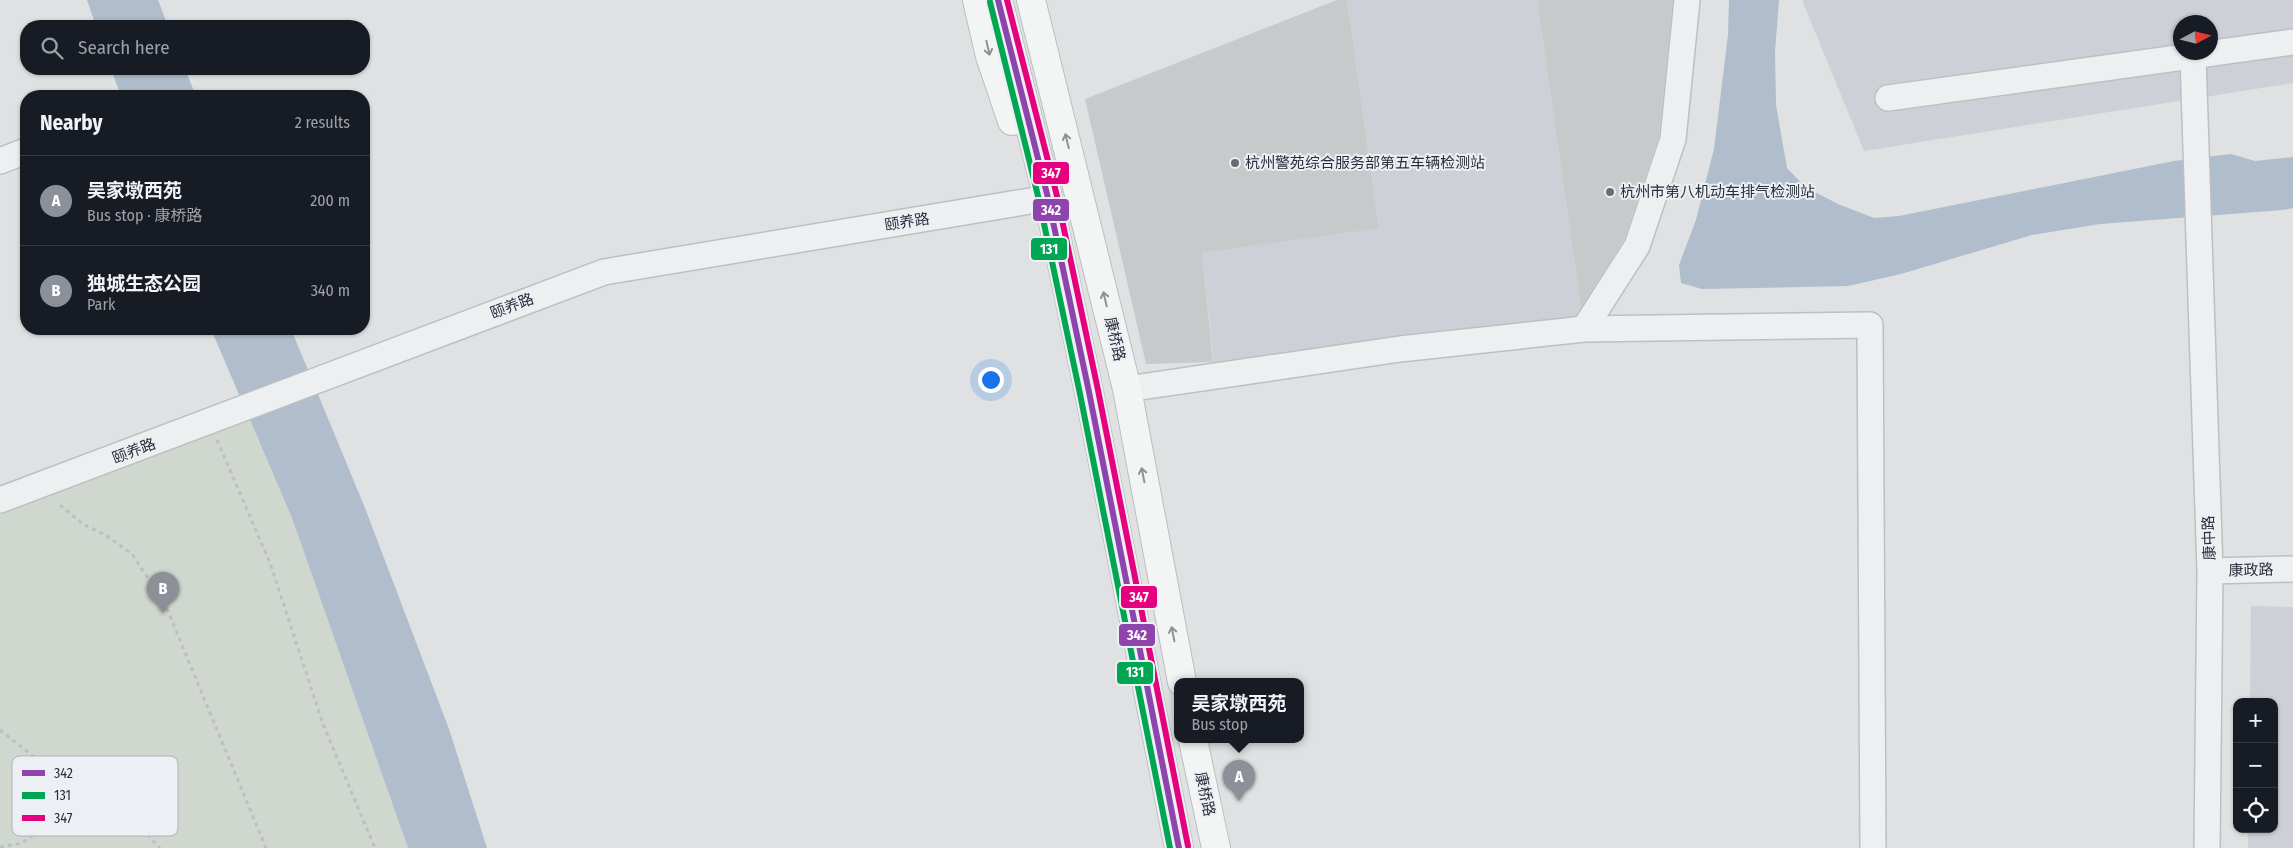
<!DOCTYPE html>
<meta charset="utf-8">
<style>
:root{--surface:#171b24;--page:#20242c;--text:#f1f3f6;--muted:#9ea1a6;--line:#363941;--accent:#8c9099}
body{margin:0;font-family:"Fira Sans Condensed","Noto Sans SC",sans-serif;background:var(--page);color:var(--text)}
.controls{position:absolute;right:15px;bottom:15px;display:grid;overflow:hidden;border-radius:10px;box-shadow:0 1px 4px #0004}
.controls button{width:45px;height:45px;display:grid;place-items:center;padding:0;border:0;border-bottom:1px solid var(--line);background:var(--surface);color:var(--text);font:25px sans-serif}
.compass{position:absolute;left:2173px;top:15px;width:45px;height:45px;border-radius:50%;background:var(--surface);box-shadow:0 1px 4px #0004;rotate:83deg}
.you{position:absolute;left:990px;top:379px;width:18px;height:18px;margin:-12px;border:4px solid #fff;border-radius:50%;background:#1a73e8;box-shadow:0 0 0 8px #1a73e833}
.badge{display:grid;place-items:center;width:32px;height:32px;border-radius:50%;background:var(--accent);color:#fff;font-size:16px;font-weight:700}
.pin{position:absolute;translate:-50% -41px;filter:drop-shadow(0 1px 2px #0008)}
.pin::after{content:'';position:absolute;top:26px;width:18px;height:15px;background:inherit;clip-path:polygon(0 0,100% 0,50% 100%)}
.popup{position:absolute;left:1174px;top:678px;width:130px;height:65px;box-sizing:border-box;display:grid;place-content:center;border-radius:10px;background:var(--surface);filter:drop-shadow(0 1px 4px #0005);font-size:16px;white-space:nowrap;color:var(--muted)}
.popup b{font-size:19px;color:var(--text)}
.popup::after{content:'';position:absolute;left:50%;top:100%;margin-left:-10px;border:10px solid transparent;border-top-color:var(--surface)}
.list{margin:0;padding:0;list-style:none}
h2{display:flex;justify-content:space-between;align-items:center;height:65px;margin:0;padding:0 20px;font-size:21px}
h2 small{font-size:16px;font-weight:400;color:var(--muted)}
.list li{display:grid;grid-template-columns:32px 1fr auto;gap:15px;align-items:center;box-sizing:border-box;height:90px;padding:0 20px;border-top:1px solid var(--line)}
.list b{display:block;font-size:19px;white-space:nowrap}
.list p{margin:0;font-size:16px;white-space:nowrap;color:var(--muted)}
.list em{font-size:16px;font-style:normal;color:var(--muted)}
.icon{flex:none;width:28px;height:28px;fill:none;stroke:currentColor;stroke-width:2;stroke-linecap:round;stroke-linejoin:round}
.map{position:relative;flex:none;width:2293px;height:848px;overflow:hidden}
.search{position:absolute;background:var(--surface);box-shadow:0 1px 4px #0004;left:20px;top:20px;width:350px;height:55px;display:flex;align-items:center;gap:12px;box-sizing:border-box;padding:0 18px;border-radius:20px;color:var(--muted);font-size:19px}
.panel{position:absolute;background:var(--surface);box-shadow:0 1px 4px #0004;left:20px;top:90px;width:350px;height:245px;border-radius:20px}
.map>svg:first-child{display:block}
.built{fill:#cdd0d6;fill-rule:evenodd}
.green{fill:#d0d7cf}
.water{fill:#afbdcc}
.building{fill:#c7c9cb}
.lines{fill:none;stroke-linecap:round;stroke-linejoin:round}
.minor-casing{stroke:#bdbfc1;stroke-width:28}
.major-casing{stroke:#bcbec0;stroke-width:30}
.path{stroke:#bdbfc2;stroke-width:3;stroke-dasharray:4 4;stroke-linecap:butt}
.minor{stroke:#eeeff0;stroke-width:25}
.major{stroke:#f3f4f4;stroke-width:28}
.bus-1-casing{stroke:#eceff3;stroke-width:10}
.bus-2-casing{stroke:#eceff3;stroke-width:10}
.bus-3-casing{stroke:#eceff3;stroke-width:10}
.bus-1{stroke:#8e44ad;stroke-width:6}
.bus-2{stroke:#00a651;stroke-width:6}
.bus-3{stroke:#e5007d;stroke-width:6}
.oneway{stroke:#8e9297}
.poi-dot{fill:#686d75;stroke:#eceff3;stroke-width:2}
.labels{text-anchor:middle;stroke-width:4;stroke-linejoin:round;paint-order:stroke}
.poi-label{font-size:15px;fill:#282f3a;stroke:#eceff3;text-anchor:start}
.street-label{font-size:15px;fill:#282f3a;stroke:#eceff3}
.key{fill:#eceff3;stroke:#b1b5bc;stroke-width:1}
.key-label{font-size:14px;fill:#282f3a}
.line-badge{stroke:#eceff3;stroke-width:2}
.badge-label{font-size:14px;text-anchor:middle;font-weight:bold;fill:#fff}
</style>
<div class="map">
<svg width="2293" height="848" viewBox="0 0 2293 848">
<rect width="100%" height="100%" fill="#dfe1e3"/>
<path class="built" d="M 1347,0 L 1537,0 L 1584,329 L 1214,364 L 1202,253 L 1379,227 Z
M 1802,0 L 2293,0 L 2293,83 L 1864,151 ZM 2180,22 L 2210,22 L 2210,52 L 2180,52 Z
M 2251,606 L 2293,607 L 2293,848 L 2248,848 L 2248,829 L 2274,829 L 2274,702 L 2250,702 Z"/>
<path class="green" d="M 248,416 L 292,518 L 408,848 L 0,848 L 0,506 Z"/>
<path class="water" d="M 87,0 L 158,0 L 168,26 L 96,26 Z
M 1729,0 L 1779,0 L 1775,52 L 1776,105 L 1787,168 L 1805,187 L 1838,204 L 1874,218 L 1899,216 L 2174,161 L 2231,154 L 2255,161 L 2293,157 L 2293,208 L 2283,210 L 2100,224 L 2032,235 L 1901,274 L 1848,286 L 1702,289 L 1681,283 L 1679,265 L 1696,220 L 1714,149 L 1728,35 Z
M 111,69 L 185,69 L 196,96 L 121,96 Z
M 211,329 L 291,329 L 365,508 L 449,729 L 487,848 L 408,848 L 292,518 Z"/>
<path class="building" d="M 1337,0 L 1347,0 L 1379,228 L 1202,253 L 1213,362 L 1146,364 L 1085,99 Z
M 1537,0 L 1673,0 L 1659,136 L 1624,240 L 1581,308 Z"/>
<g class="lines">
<g class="minor-casing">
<path id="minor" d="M 2193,57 L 2210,571 L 2207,848
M 1888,98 L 2293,42
M 0,161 L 26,151
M 1584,329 L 1637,246 L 1673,139 L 1687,0
M 1127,389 L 1400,349 L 1584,329 L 1870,325 L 1873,848
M 0,500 L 604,272 L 1048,198
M 2210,571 L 2293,569"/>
</g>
<g class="major-casing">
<path id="major" d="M 977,0 L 990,56 L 1012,121
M 998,0 L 1048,198 L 1089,392 L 1179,848
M 1031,0 L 1127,389 L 1182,682
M 1193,740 L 1216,848"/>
</g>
<path class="path" d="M 217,440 L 270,563 L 323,724 L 375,848
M 60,505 L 83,524 L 107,536 L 132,554 L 165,604 L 266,848
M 0,730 L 68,784 L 111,797 L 160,848
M 0,847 L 22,843 L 42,829 L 56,801 L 68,784"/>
<use href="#minor" class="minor"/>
<use href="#major" class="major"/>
<g class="bus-1-casing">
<path id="bus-1" d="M 998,0 L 1048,198 L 1089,392 L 1179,848"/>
</g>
<g class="bus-2-casing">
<path id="bus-2" d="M 990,2 L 1039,200 L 1080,394 L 1170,848"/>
</g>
<g class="bus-3-casing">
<path id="bus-3" d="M 1007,0 L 1057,196 L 1098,390 L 1188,846"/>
</g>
<use href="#bus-1" class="bus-1"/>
<use href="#bus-2" class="bus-2"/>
<use href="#bus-3" class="bus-3"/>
</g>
<defs><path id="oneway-shaft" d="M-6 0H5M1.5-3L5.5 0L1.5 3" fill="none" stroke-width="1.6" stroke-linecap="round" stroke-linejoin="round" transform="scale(1.25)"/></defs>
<g class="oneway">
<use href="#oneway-shaft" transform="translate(988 48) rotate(77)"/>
<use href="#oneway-shaft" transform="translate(1067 141) rotate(-104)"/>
<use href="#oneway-shaft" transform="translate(1105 299) rotate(-103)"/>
<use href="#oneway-shaft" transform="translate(1143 475) rotate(-101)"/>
<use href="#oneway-shaft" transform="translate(1173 634) rotate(-101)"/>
</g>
<g class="poi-dot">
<circle cx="1235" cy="163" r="5"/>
<circle cx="1610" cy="192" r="5"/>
</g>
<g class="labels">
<g class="poi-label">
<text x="1245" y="168">杭州警苑综合服务部第五车辆检测站</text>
<text x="1620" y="197">杭州市第八机动车排气检测站</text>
</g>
<g class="street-label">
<text transform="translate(907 222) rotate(-9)" y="5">颐养路</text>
<text transform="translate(512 306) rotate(-21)" y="5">颐养路</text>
<text transform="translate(1115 339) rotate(77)" y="5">康桥路</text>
<text transform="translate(134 451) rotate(-21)" y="5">颐养路</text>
<text transform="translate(2209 538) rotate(-92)" y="5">康中路</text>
<text transform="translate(2251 570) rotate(-1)" y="5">康政路</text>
<text transform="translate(1205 794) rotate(78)" y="5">康桥路</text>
</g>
</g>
<rect x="12" y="756" width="166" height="80" rx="8" class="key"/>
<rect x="22" y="770" width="23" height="6" fill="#8e44ad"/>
<rect x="22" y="792" width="23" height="7" fill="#00a651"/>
<rect x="22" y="815" width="23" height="6" fill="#e5007d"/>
<g class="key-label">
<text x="54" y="778">342</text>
<text x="54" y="800">131</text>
<text x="54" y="823">347</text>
</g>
<g class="line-badge">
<rect x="1032" y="161" width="38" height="24" rx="5" fill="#e5007d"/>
<rect x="1032" y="198" width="38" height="24" rx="5" fill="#8e44ad"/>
<rect x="1030" y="237" width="38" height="24" rx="5" fill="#00a651"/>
<rect x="1120" y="585" width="38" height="24" rx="5" fill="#e5007d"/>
<rect x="1118" y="623" width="38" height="24" rx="5" fill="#8e44ad"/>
<rect x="1116" y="661" width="38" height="24" rx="5" fill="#00a651"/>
</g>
<g class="badge-label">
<text x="1051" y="178">347</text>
<text x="1051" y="215">342</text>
<text x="1049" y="254">131</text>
<text x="1139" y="602">347</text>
<text x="1137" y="640">342</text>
<text x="1135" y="677">131</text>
</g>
</svg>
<div class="controls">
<button>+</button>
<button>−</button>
<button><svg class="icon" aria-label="locate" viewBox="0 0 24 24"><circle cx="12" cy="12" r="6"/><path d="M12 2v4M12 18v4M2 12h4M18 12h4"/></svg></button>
</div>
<svg class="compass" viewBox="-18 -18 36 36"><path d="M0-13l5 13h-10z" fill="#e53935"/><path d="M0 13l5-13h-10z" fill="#9ea1a6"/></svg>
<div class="you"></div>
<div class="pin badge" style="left:1239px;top:801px">A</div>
<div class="popup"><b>吴家墩西苑</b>Bus stop</div>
<div class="pin badge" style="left:163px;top:613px">B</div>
<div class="search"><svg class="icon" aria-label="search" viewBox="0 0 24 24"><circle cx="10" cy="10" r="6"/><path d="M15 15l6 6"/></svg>Search here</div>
<section class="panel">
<h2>Nearby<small>2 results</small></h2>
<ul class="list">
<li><span class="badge">A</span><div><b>吴家墩西苑</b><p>Bus stop · 康桥路</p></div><em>200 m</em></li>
<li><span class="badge">B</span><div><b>独城生态公园</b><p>Park</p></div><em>340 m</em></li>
</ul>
</section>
</div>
